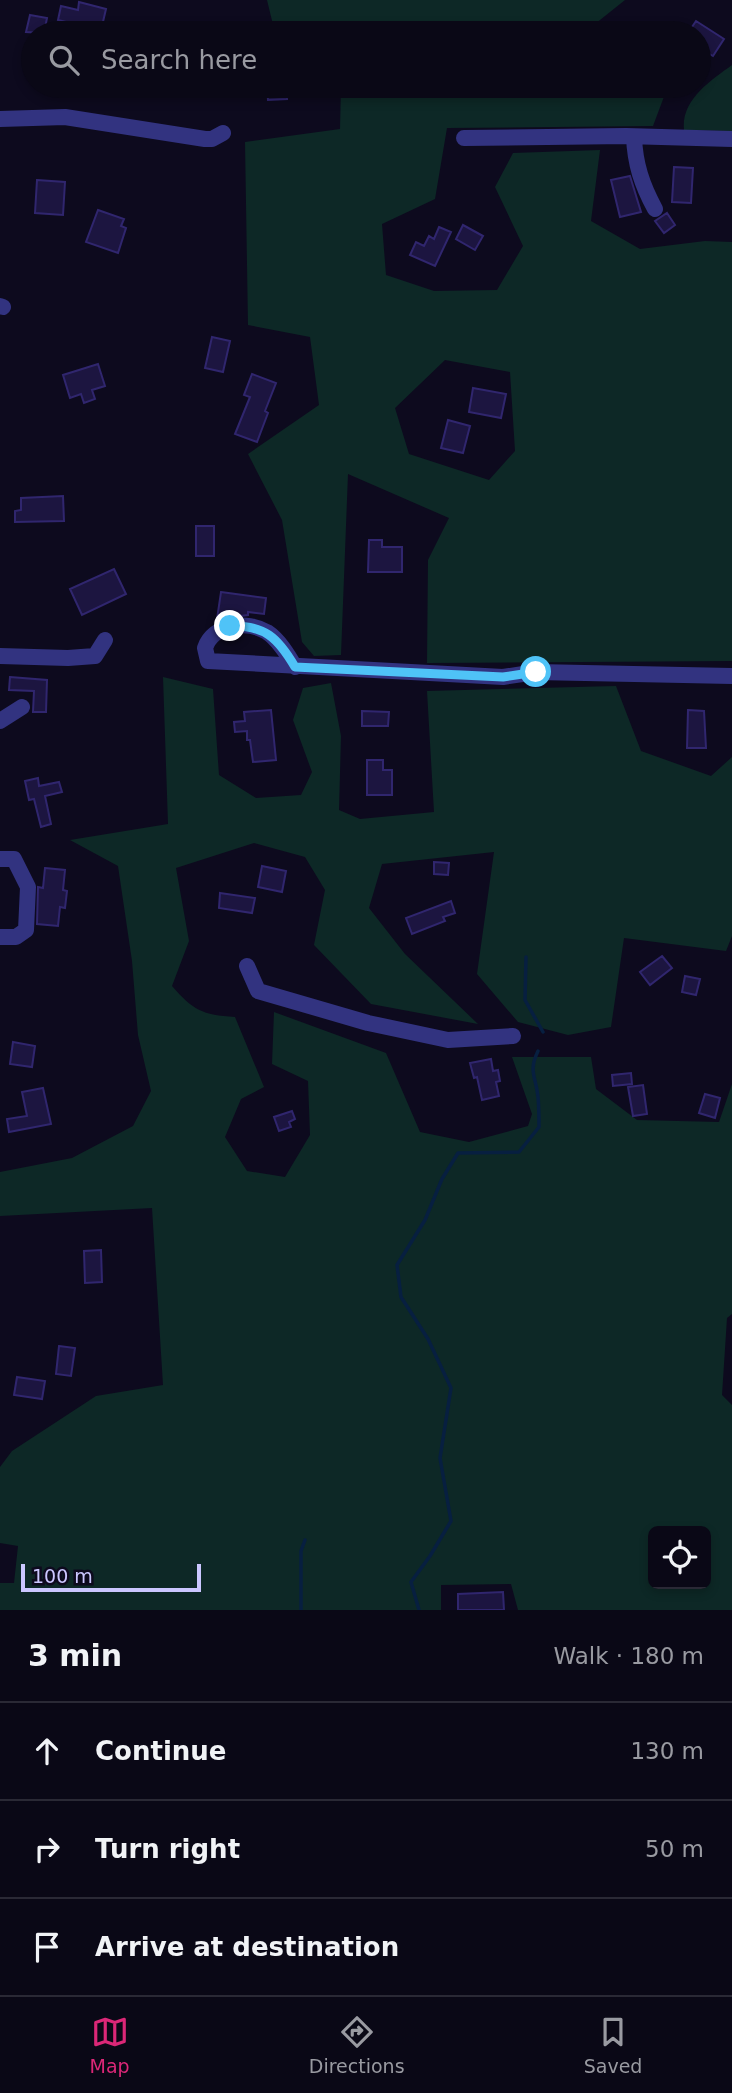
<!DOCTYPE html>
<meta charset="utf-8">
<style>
:root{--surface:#0a0816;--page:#181623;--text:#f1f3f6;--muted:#999aa1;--line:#2a2935;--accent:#db2777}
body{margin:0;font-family:"DejaVu Sans",sans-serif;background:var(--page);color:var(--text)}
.controls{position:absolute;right:21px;bottom:21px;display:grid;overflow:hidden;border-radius:10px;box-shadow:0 4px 10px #0003}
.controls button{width:63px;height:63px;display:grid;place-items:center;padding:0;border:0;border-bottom:2px solid var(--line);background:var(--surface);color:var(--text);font:35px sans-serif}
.scale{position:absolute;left:21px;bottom:18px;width:180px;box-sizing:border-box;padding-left:7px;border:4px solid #cbc7ff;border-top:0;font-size:19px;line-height:24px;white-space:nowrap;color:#cbc7ff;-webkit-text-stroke:5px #0d0a1e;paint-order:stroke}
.stop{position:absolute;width:21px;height:21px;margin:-16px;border:5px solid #4fc3f7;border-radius:50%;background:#fff}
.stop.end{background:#4fc3f7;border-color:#fff;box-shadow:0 2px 7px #0008}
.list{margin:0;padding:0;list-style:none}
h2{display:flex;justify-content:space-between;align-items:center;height:91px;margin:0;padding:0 28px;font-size:30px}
h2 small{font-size:23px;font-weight:400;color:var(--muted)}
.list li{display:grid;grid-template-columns:46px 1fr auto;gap:21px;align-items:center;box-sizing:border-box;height:98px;padding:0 28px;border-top:2px solid var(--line)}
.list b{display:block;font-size:26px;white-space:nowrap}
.list em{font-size:23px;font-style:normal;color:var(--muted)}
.icon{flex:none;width:38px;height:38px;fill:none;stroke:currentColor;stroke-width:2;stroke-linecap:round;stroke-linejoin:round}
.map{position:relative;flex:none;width:732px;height:1610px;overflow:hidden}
.search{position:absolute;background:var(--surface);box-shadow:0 4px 10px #0003;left:21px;right:21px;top:21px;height:77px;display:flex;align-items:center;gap:18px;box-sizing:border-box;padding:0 24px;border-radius:38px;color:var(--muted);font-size:26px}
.sheet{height:385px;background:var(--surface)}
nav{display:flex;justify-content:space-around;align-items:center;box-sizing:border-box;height:98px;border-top:2px solid var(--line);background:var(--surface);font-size:19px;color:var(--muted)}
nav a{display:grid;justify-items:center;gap:4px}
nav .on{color:var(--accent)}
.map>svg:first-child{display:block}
.green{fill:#0d2826;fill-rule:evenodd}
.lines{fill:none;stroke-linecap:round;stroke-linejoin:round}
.stream{stroke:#071f40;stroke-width:3.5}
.building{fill:#1c1540;stroke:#30266e;stroke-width:2}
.minor{stroke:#323380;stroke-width:16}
.route{stroke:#4fc3f7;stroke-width:9}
</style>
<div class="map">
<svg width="732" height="1610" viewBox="0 0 732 1610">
<rect width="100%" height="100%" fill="#0d0a1e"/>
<path class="green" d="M 267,0 L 625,0 L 590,28 L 590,33 L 275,33 Z
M 732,65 L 732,131 L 684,130 C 681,100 710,81 732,65 Z
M 341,86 L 668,86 L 653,126 L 447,128 L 435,199 L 382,224 L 386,275 L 434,291 L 497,290 L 523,246 L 495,187 L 513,153 L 600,150 L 591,221 L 640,249 L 705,241 L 732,242 L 732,661 L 427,663 L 428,560 L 449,518 L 348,474 L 341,655 L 314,656 L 302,642 L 282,520 L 248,454 L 319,405 L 310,337 L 248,325 L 245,142 L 340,129 ZM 445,360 L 510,372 L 515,451 L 489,480 L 409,454 L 395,408 Z
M 163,677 L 213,689 L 219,775 L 256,798 L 301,795 L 312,772 L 293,720 L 303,688 L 331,683 L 341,736 L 339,810 L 360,819 L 434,812 L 427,691 L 616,686 L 641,751 L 711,776 L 732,757 L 732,936 L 726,951 L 624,938 L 611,1027 L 568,1035 L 518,1022 L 477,974 L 494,852 L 382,864 L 369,908 L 405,954 L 478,1024 L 371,1004 L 314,945 L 325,890 L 305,857 L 254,843 L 176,868 L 189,941 L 172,986 C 193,1010 202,1015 235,1017 L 264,1087 L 241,1099 L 225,1137 L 247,1171 L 285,1177 L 310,1135 L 308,1081 L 272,1064 L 274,1012 L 386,1053 L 420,1132 L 469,1142 L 528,1126 L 532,1114 L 512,1057 L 591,1057 L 596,1089 L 637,1120 L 719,1122 L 732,1084 L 732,1314 L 727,1318 L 722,1395 L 732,1405 L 732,1610 L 518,1610 L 511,1584 L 441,1585 L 441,1610 L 0,1610 L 0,1583 L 14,1583 L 18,1546 L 0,1543 L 0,1467 L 12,1451 L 96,1396 L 163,1385 L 152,1208 L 0,1216 L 0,1172 L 72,1158 L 133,1126 L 151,1091 L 138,1035 L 132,961 L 118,866 L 70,840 L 168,824 ZM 653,1531 L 706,1531 L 706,1584 L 653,1584 Z"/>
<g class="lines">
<path class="stream" d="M 526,957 L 525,1000 L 543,1032
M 301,1610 L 301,1551 L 305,1540
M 419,1610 L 411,1582 L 430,1556 L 451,1521 L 440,1458 L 451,1388 L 428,1339 L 401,1297 L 397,1265 L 425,1220 L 442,1179 L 458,1153 L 519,1152 L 539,1127 C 539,1117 539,1107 538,1097 C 536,1076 528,1072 538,1051"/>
</g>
<path class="building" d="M 79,2 L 106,9 L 102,26 L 87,23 L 86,27 L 58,20 L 61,6 L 78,10 Z
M 30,15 L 47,18 L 44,33 L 26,32 Z
M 696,21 L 724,39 L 713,56 L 699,48 L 699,33 L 688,33 Z
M 267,86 L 286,86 L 287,99 L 268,100 Z
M 674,167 L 693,168 L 691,203 L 672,202 Z
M 630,176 L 641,212 L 620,217 L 611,180 Z
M 37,180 L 65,182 L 63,215 L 35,213 Z
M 98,210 L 124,219 L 121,226 L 126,228 L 118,253 L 86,242 Z
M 667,213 L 675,225 L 664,233 L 655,221 Z
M 463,225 L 483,236 L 475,250 L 456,239 Z
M 439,227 L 451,232 L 435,266 L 410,255 L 416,242 L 424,246 L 429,236 L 434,239 Z
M 212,337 L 230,341 L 223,372 L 205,368 Z
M 98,364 L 105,386 L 92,390 L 95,399 L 84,403 L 81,394 L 70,398 L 63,375 Z
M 252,374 L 276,383 L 265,411 L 268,413 L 257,442 L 235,434 L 250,397 L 244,395 Z
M 473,388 L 506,394 L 501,418 L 469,412 Z
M 448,420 L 470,426 L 463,453 L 441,448 Z
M 63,496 L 64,521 L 15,522 L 15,511 L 21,510 L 21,498 Z
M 196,526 L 214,526 L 214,556 L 196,556 Z
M 369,540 L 382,540 L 382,547 L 402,547 L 402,572 L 368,572 Z
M 114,569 L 126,594 L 82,615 L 70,589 Z
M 221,592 L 266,598 L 264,614 L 248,612 L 248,615 L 217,619 Z
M 10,677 L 47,680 L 46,712 L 33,712 L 34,691 L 9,690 Z
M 271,710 L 276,760 L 253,762 L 250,740 L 247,740 L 247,731 L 235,732 L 234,722 L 245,721 L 244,712 Z
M 688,710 L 704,711 L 706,748 L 687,748 Z
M 362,711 L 389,712 L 388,726 L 362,726 Z
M 367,760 L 383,760 L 383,770 L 392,770 L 392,795 L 367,795 Z
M 38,778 L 39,786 L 59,782 L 62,792 L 45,796 L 51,824 L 41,827 L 34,799 L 29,800 L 25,781 Z
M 434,862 L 449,863 L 448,875 L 434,874 Z
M 262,866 L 286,871 L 282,892 L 258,887 Z
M 45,868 L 65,870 L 63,890 L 67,891 L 65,908 L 60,907 L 58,926 L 37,924 L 38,887 L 43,888 Z
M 220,893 L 255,898 L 252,913 L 219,908 Z
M 451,901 L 455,913 L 443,917 L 445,921 L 412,934 L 406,918 Z
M 662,956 L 672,968 L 650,985 L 640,972 Z
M 685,976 L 700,979 L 696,995 L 682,992 Z
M 13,1042 L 35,1046 L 32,1067 L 10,1064 Z
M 491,1059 L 493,1071 L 498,1070 L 500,1081 L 496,1082 L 499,1096 L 482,1100 L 477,1077 L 474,1078 L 470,1063 Z
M 631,1073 L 632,1084 L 613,1086 L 612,1075 Z
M 643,1085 L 647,1114 L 633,1116 L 628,1087 Z
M 43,1088 L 51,1124 L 9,1132 L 7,1119 L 27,1116 L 22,1092 Z
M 705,1094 L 720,1098 L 715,1118 L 699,1113 Z
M 292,1111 L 295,1119 L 289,1122 L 291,1127 L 279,1131 L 274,1117 Z
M 101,1250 L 102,1282 L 85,1283 L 84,1251 Z
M 59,1346 L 75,1348 L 71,1376 L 56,1374 Z
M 17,1377 L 45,1381 L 42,1399 L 14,1395 Z
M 503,1592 L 504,1610 L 458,1610 L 458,1594 Z"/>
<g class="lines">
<path class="minor" d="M 0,119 L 65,117 L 205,139 L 212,139 L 223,133
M 634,137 C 635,164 642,185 655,209
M 464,138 L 626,136 L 732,139
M 0,306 L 3,307
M 0,656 L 68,658 L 95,656 L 105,640
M 295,667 C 288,655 279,640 267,632 C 247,620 213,624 205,648 L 208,661 L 503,677 L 536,672 L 732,676
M 0,721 L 22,707
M 0,859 L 14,859 L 28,887 L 26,930 L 16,937 L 0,937
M 247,966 L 258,991 L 368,1023 L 448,1040 L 513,1036"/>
</g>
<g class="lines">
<path class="route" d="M 230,626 C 265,625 278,638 295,667 L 503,677 L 536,672"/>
</g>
</svg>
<div class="controls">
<button><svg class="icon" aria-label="locate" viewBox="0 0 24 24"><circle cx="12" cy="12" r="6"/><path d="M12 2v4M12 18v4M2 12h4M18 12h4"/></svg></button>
</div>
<div class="scale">100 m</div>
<div class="stop" style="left:536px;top:672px"></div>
<div class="stop end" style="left:230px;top:626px"></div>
<div class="search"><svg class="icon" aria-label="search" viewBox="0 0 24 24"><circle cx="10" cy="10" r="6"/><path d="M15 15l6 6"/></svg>Search here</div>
</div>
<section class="sheet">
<h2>3 min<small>Walk · 180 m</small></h2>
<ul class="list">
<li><svg class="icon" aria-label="ahead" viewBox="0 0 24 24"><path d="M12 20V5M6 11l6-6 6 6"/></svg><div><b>Continue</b></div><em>130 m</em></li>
<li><svg class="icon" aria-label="right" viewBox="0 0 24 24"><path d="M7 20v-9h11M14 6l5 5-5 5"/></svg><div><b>Turn right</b></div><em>50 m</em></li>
<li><svg class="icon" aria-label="arrive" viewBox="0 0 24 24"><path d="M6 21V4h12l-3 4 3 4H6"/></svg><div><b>Arrive at destination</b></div></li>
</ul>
</section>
<nav>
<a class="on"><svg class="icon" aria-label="map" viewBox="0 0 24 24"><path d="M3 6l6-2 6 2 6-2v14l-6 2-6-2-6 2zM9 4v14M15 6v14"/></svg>Map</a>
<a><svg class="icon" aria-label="directions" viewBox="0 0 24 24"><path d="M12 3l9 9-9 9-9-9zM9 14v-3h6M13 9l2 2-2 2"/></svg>Directions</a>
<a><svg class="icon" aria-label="saved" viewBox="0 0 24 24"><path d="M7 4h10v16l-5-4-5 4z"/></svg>Saved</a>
</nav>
